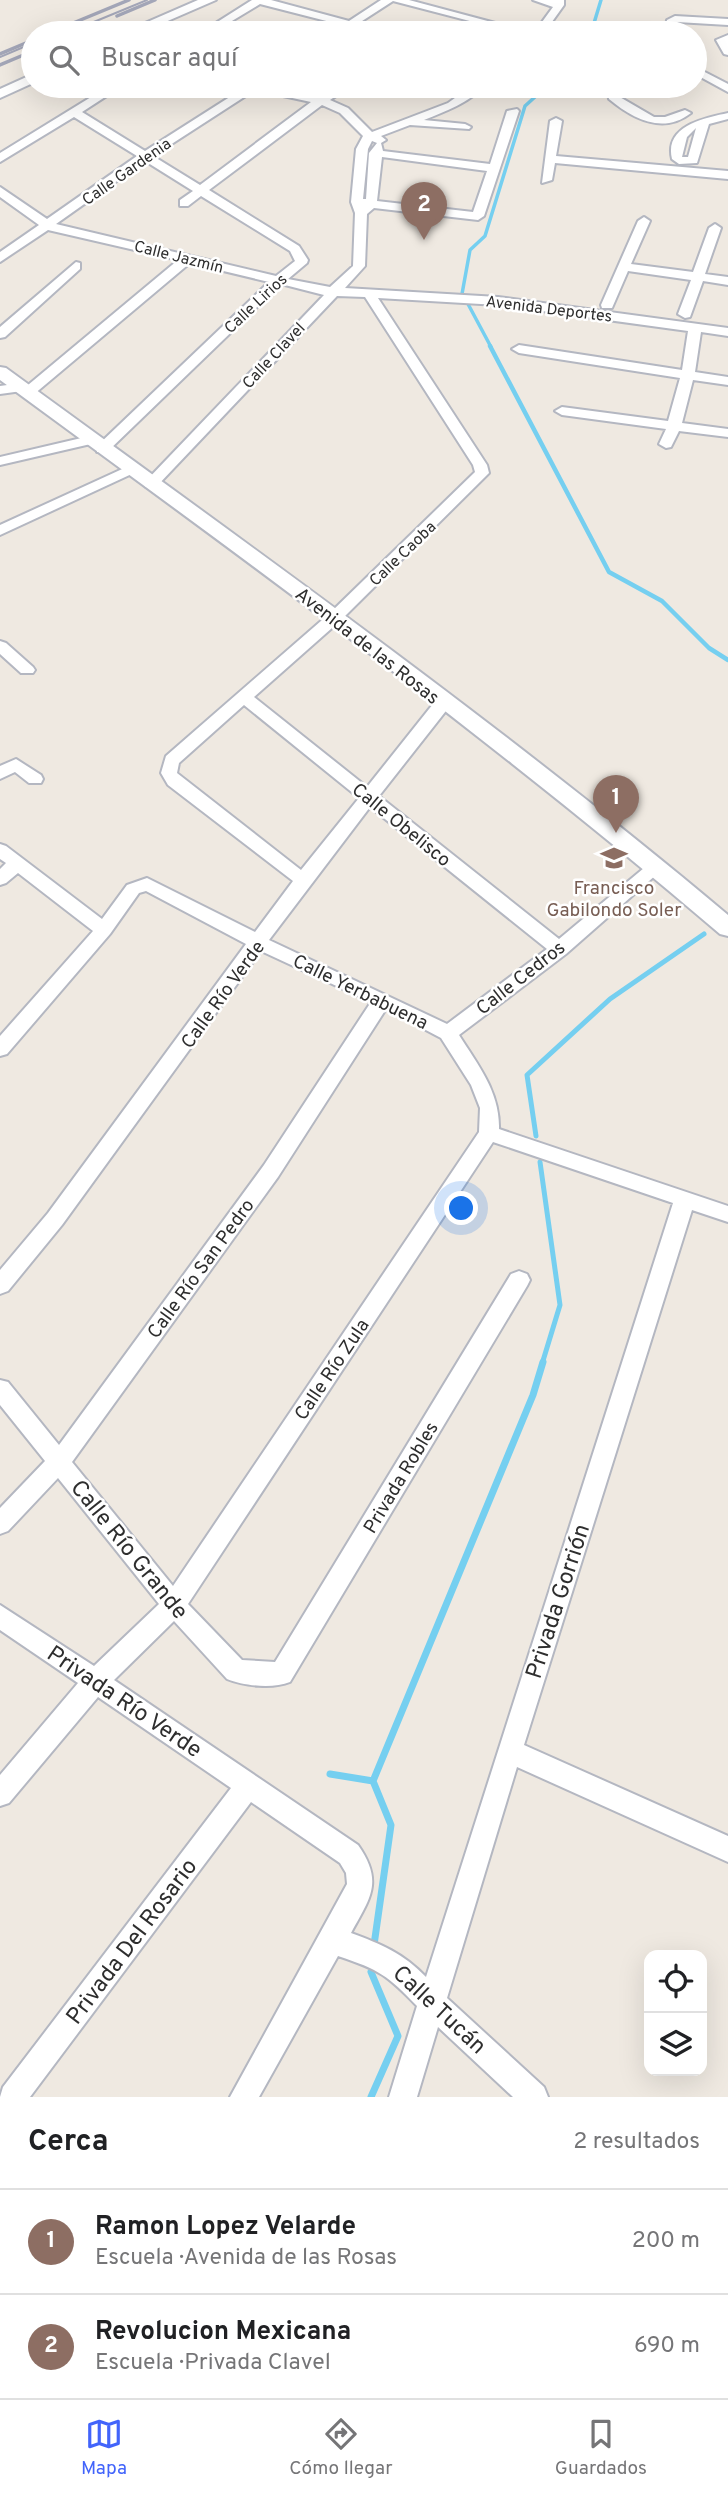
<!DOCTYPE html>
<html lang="es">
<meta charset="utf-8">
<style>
:root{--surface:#fff;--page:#f2f2f2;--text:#202124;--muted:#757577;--line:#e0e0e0;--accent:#4264fb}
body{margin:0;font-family:Overpass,sans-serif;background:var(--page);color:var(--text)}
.controls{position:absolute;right:21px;bottom:21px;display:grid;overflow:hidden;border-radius:14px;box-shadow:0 7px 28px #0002}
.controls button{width:63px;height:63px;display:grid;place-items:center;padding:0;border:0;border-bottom:2px solid var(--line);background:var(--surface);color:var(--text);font:35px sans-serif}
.you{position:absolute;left:462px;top:1209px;width:24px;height:24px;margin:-18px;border:5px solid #fff;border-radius:50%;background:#1a73e8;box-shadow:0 0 0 10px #1a73e833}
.badge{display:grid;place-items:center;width:46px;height:46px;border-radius:50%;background:var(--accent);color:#fff;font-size:23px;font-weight:700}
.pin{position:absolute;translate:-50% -58px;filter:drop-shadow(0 2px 4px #0008)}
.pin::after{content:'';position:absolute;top:37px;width:24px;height:21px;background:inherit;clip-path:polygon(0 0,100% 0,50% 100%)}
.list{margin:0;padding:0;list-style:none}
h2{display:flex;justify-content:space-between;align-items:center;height:91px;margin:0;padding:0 28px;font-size:30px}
h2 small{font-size:23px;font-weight:400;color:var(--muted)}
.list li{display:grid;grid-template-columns:46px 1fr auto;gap:21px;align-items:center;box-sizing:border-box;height:105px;padding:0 28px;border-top:2px solid var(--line)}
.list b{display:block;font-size:26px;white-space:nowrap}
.list p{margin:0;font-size:23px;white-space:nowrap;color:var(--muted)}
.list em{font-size:23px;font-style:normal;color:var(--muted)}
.icon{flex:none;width:38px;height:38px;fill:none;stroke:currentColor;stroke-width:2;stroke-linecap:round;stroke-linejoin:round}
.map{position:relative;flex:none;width:728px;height:2097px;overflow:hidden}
.search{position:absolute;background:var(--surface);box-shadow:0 7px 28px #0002;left:21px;right:21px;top:21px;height:77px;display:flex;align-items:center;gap:18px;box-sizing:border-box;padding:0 24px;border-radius:38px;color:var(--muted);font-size:26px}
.sheet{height:301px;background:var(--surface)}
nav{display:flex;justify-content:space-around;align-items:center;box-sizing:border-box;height:98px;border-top:2px solid var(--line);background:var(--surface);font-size:19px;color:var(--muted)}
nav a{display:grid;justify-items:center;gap:4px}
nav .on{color:var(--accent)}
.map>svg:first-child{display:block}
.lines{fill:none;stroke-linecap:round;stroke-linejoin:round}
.stream-far3{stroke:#75cff0;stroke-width:3.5}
.stream-far2{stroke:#75cff0;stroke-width:4.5}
.stream-far1{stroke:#75cff0;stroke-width:5}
.stream{stroke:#75cff0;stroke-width:7}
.minor-casing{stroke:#b4b7c1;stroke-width:4}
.tertiary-casing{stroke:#b4b7c1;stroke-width:4}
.minor{fill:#fff;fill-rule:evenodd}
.tertiary{fill:#fff;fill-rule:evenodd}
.tram{stroke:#a3a6b8;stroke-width:2}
.rail{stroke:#a3a6b8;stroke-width:3.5}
.labels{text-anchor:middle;stroke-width:5;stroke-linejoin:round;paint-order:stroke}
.far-street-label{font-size:16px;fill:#2e2e2e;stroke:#fff}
.street-label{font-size:19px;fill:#2e2e2e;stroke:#fff}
.education-label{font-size:19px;fill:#785e54;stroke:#fff}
.near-street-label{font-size:23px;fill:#2e2e2e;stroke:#fff}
</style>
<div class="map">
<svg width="728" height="2097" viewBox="0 0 728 2097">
<rect width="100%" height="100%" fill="#efe9e1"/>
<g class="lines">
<path class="stream-far3" d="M 591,33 L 601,0
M 462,294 L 470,250 L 485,236 L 525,106 L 547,86
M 468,304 L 491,347"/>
<path class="stream-far2" d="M 490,346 L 609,572 L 662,601 L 709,648 L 728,660"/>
<path class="stream-far1" d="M 536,1136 L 527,1075 L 610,999 L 704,934
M 540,1162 L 560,1305 L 542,1364"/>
<path class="stream" d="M 330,1774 L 373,1781
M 374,1945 L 391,1825 L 373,1781 L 533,1395 L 543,1362
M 371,1972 L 398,2036 L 371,2097"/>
<g class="minor-casing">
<path id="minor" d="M 252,0 L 271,0 L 349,21 L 381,0 L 409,0 L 533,33 L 516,33 L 393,1 L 359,23 L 388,33 L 372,33 L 352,28 L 344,32 L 339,29 L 342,25 L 260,4 L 212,33 L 200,33 Z
M 533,0 L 564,0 L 564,5 L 544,33 L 534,33 L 553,7 Z
M 675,16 L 728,19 L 728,25 L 677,22 L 675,33 L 665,33 L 667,20 Z
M 728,35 L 728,55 L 724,54 L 716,40 Z
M 695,67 L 728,84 L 728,92 L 695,74 Z
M 109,86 L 122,86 L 82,112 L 145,151 L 247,86 L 267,86 L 319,97 L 338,86 L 351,86 L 330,100 L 348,108 L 372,132 L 448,103 L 459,95 L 435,86 L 467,90 L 472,86 L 484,86 C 469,103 446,111 424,120 L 465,124 L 471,127 L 469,129 L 410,125 L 381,136 L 386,140 L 381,143 L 383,151 L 490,164 L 507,111 L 517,109 L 519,111 L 484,216 L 478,220 L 374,208 L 367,214 L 365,266 L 345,288 L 498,297 L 728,328 L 728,336 L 701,332 L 695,372 L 728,377 L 728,385 L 693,380 L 682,423 L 728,429 L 728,437 L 679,431 L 671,447 L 666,448 L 659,444 L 666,429 L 562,415 L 555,411 L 562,407 L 668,421 L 680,378 L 519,353 L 512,349 L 519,345 L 682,370 L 688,331 L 498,305 L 378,298 L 487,465 L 489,473 L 341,620 L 254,697 L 367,787 L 437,699 L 449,699 L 451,703 L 449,707 L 379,796 L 559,939 L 650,863 L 656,861 L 665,867 L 566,954 L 459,1035 C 478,1065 500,1092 499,1129 L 728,1206 L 728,1222 L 692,1210 L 524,1745 L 728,1836 L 728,1862 L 517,1767 L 447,1998 L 544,2087 L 548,2097 L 513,2097 L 438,2027 L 417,2097 L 389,2097 L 417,2006 C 387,1975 380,1970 338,1956 L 259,2097 L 230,2097 L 347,1884 L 346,1873 L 340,1863 L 251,1802 L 30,2097 L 0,2097 L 3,2087 L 231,1788 L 98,1697 L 9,1803 L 0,1806 L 0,1775 L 78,1683 L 0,1630 L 0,1605 L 94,1666 L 159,1604 L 58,1478 L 8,1531 L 0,1534 L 0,1508 L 45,1461 L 0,1405 L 0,1380 L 8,1382 L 59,1445 L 264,1165 L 371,1002 L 261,951 L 62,1225 L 8,1291 L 0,1294 L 0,1270 L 48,1213 L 246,944 L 146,891 L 139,893 L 110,934 L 7,1054 L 0,1056 L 0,1036 L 93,931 L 18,873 L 6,883 L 0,885 L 0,869 L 6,863 L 0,859 L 0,844 L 6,846 L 102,919 L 127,885 L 147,878 L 255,932 L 293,881 L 168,785 L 161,773 L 166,756 L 329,614 L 475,472 L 473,465 L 365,297 L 337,296 L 156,487 L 146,487 L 144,484 L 146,481 L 324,295 L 281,284 L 107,452 L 97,452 L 97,446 L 269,282 L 190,263 L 33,395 L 23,395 L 22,391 L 0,394 L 0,386 L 22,383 L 28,385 L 178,260 L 48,230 L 0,262 L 0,252 L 39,225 L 0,197 L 0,187 L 47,219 L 137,156 L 74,117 L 0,162 L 0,153 ZM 255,90 L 311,102 L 200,185 L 153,156 ZM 322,105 L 340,113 L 363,136 L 356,149 L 351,202 L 355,213 L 353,266 L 330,287 L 288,279 L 307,263 L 308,260 L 299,246 L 209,190 ZM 372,141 L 377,143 L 369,153 L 366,199 L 363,199 L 368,149 ZM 382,157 L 487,171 L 473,212 L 377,201 ZM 145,161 L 193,191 L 180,200 L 180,206 L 188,206 L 201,196 L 290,251 L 295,261 L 276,276 L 56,224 ZM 244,705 L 359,798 L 301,870 L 177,773 L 179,763 ZM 370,807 L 547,949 L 447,1024 L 269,940 ZM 386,1009 L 441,1038 L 471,1085 L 480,1108 L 479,1132 L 173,1586 L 72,1462 L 278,1177 ZM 493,1142 L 673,1203 L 426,1977 C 403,1953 381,1944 351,1933 C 370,1898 384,1882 358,1845 L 114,1680 L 174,1621 L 227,1679 C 244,1686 273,1689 290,1682 L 527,1286 L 530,1280 L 527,1274 L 519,1271 L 511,1274 L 275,1662 L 242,1660 L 188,1604 Z
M 159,86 L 173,86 L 160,93 L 154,90 Z
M 607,86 L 617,86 L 618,96 L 654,117 L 665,117 L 685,110 L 691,113 C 663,135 633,119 609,99 Z
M 728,113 L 728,119 L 709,124 L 697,163 L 679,164 L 672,159 C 664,126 704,118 728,113 ZM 696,128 L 688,157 L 682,157 L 687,137 Z
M 556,118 L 562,121 L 556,156 L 728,171 L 728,179 L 555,163 L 552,180 L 542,183 L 550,121 Z
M 644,217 L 650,221 L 631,264 L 693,272 L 709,228 L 715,224 L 721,228 L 705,274 L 728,277 L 728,285 L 703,281 L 690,317 L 685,318 L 678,314 L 691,280 L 628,271 L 612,308 L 602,308 L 601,305 L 638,221 Z
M 76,262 L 80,263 L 80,269 L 5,337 L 0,338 L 0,327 Z
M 90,436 L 95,437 L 95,443 L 0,465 L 0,457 Z
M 131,465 L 136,466 L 136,472 L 0,535 L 0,525 Z
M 0,641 L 6,643 L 33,667 L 35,670 L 33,673 L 21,673 L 0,654 Z
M 16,759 L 41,775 L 43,779 L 41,783 L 29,783 L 15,772 L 0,779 L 0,766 Z"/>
</g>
<g class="tertiary-casing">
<path id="tertiary" d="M 198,0 L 216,0 L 140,33 L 122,33 Z
M 33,74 L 33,83 L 0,98 L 0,89 Z
M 0,367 L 6,368 C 250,546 497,721 728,915 L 728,936 L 720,934 C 490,737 244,559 0,380 Z"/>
</g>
<use href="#minor" class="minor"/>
<use href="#tertiary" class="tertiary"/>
<path class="tram" d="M 67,33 L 147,0
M 0,57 L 33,43"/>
<path class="rail" d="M 117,16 L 155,0
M 49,33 L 129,0
M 0,54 L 33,40
M 0,65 L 33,51"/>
</g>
<defs>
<g id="school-bare" transform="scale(2.1)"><path d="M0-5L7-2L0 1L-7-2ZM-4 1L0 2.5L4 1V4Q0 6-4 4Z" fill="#8d6e63" stroke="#fff" stroke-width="2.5" paint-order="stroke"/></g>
</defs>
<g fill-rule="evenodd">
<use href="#school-bare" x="614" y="858"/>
</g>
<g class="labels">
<g class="far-street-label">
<text transform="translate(126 171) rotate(-35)" y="6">Calle Gardenia</text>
<text transform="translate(179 256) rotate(14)" y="6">Calle Jazmín</text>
<text transform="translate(255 303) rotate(-43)" y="6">Calle Lirios</text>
<text transform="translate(549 308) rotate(7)" y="6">Avenida Deportes</text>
<text transform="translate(273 355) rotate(-47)" y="6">Calle Clavel</text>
<text transform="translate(402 553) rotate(-44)" y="6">Calle Caoba</text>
</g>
<g class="street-label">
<text transform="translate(368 645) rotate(38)" y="7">Avenida de las Rosas</text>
<text transform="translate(402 824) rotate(39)" y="7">Calle Obelisco</text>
<text transform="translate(520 977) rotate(-38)" y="7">Calle Cedros</text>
<text transform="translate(361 991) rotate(26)" y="7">Calle Yerbabuena</text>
<text transform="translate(222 994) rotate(-54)" y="7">Calle Río Verde</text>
<text transform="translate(200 1268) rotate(-54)" y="7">Calle Río San Pedro</text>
<text transform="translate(331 1369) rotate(-56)" y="7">Calle Río Zula</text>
<text transform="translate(400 1477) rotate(-59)" y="7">Privada Robles</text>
</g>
<g class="education-label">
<text x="614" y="894">Francisco<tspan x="614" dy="22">Gabilondo Soler</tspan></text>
</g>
<g class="near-street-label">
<text transform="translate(130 1549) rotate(51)" y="8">Calle Río Grande</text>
<text transform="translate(557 1601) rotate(-72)" y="8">Privada Gorrión</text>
<text transform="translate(125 1701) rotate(34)" y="8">Privada Río Verde</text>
<text transform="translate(131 1941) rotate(-53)" y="8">Privada Del Rosario</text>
<text transform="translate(440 2009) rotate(43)" y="8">Calle Tucán</text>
</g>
</g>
</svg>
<div class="controls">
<button><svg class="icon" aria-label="locate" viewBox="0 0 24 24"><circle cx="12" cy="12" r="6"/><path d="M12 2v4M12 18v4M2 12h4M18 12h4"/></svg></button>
<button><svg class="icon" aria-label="layers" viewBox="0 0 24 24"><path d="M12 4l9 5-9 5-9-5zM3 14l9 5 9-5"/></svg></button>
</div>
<div class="you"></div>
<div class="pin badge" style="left:616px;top:833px;background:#8d6e63">1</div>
<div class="pin badge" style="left:424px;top:240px;background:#8d6e63">2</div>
<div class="search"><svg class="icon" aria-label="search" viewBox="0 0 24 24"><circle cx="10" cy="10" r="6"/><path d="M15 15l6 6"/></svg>Buscar aquí</div>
</div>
<section class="sheet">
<h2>Cerca<small>2 resultados</small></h2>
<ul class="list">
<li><span class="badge" style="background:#8d6e63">1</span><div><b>Ramon Lopez Velarde</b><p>Escuela · Avenida de las Rosas</p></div><em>200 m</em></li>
<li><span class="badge" style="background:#8d6e63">2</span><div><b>Revolucion Mexicana</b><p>Escuela · Privada Clavel</p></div><em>690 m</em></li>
</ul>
</section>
<nav>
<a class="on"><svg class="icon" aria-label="map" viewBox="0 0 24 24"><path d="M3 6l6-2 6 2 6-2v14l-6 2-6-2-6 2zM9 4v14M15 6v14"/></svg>Mapa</a>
<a><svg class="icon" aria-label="directions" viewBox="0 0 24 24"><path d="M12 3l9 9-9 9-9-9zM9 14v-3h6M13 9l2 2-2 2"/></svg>Cómo llegar</a>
<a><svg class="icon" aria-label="saved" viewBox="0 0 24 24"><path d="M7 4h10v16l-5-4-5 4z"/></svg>Guardados</a>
</nav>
